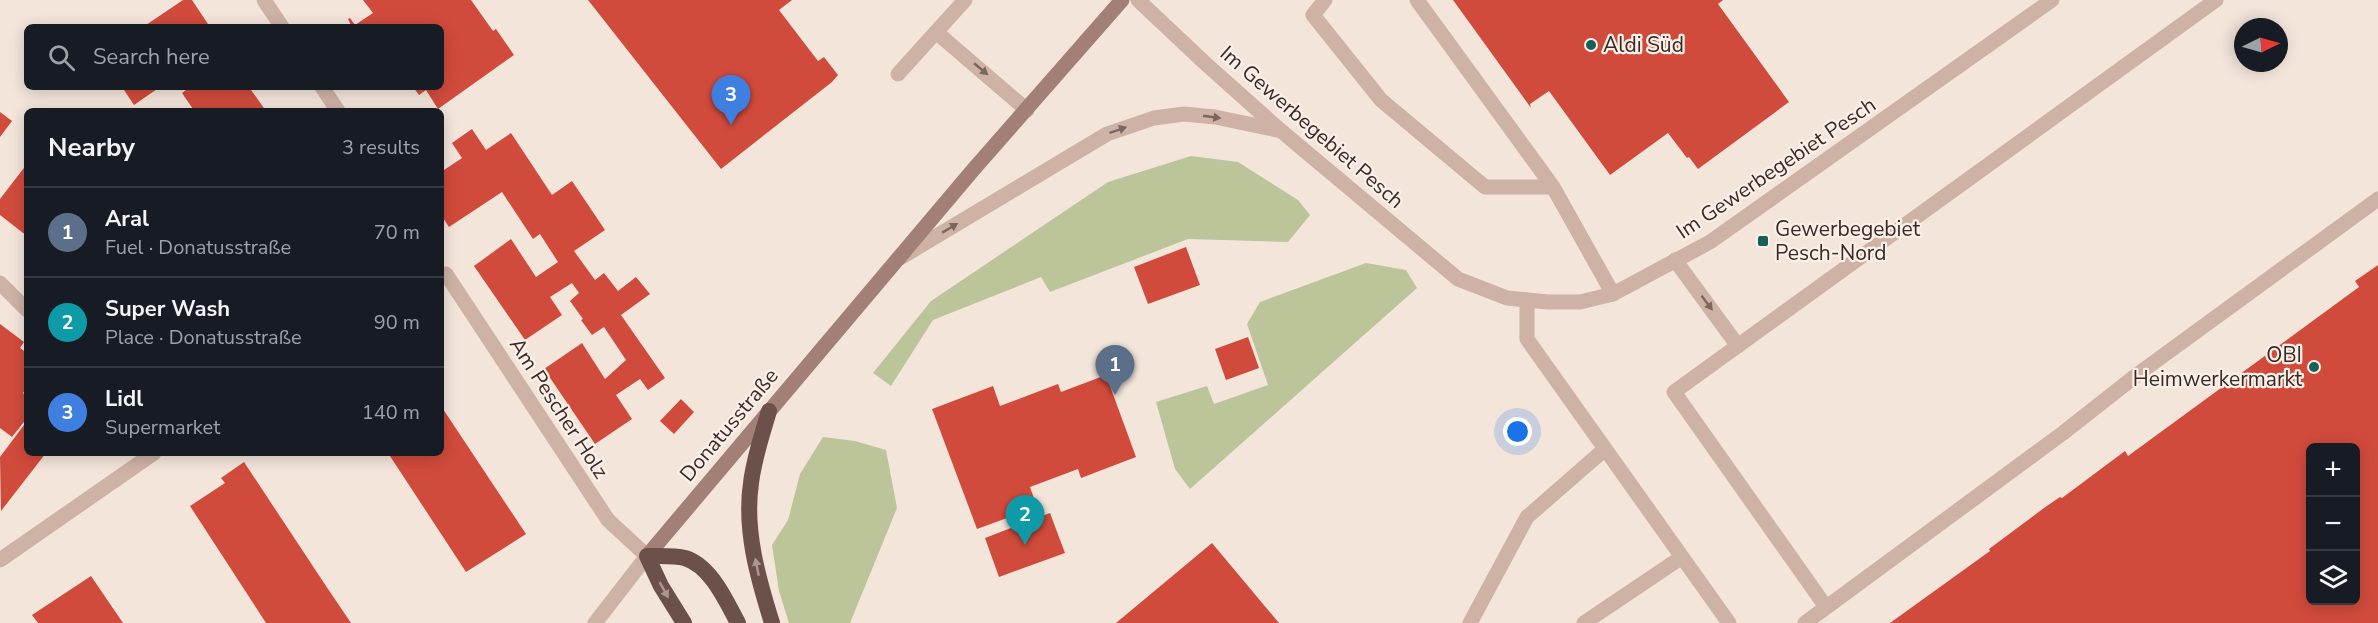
<!DOCTYPE html>
<meta charset="utf-8">
<style>
:root{--surface:#171b24;--page:#242831;--text:#f1f3f6;--muted:#9ea1a6;--line:#363941;--accent:#db2777}
body{margin:0;font-family:"Nunito Sans",sans-serif;background:var(--page);color:var(--text)}
.controls{position:absolute;right:18px;bottom:18px;display:grid;overflow:hidden;border-radius:9px;box-shadow:0 3px 15px #0003}
.controls button{width:54px;height:54px;display:grid;place-items:center;padding:0;border:0;border-bottom:2px solid var(--line);background:var(--surface);color:var(--text);font:30px sans-serif}
.compass{position:absolute;left:2234px;top:18px;width:54px;height:54px;border-radius:50%;background:var(--surface);box-shadow:0 3px 15px #0003;rotate:85deg}
.you{position:absolute;left:1518px;top:432px;width:21px;height:21px;margin:-15px;border:4px solid #fff;border-radius:50%;background:#1a73e8;box-shadow:0 0 0 9px #1a73e833}
.badge{display:grid;place-items:center;width:39px;height:39px;border-radius:50%;background:var(--accent);color:#fff;font-size:20px;font-weight:700}
.pin{position:absolute;translate:-50% -50px;filter:drop-shadow(0 2px 3px #0008)}
.pin::after{content:'';position:absolute;top:32px;width:21px;height:18px;background:inherit;clip-path:polygon(0 0,100% 0,50% 100%)}
.list{margin:0;padding:0;list-style:none}
h2{display:flex;justify-content:space-between;align-items:center;height:78px;margin:0;padding:0 24px;font-size:26px}
h2 small{font-size:20px;font-weight:400;color:var(--muted)}
.list li{display:grid;grid-template-columns:39px 1fr auto;gap:18px;align-items:center;box-sizing:border-box;height:90px;padding:0 24px;border-top:2px solid var(--line)}
.list b{display:block;font-size:22px;white-space:nowrap}
.list p{margin:0;font-size:20px;white-space:nowrap;color:var(--muted)}
.list em{font-size:20px;font-style:normal;color:var(--muted)}
.icon{flex:none;width:33px;height:33px;fill:none;stroke:currentColor;stroke-width:2;stroke-linecap:round;stroke-linejoin:round}
.map{position:relative;flex:none;width:2378px;height:623px;overflow:hidden}
.search{position:absolute;background:var(--surface);box-shadow:0 3px 15px #0003;left:24px;top:24px;width:420px;height:66px;display:flex;align-items:center;gap:15px;box-sizing:border-box;padding:0 21px;border-radius:9px;color:var(--muted);font-size:22px}
.panel{position:absolute;background:var(--surface);box-shadow:0 3px 15px #0003;left:24px;top:108px;width:420px;height:348px;border-radius:9px}
.map>svg:first-child{display:block}
.green{fill:#bcc599}
.building{fill:#d14b3c;fill-rule:evenodd}
.lines{fill:none;stroke-linecap:round;stroke-linejoin:round}
.service{stroke:#ceb2a6;stroke-width:15}
.minor{stroke:#ceb2a6;stroke-width:15}
.tertiary{stroke:#ceb2a6;stroke-width:15}
.secondary{stroke:#a28077;stroke-width:15}
.trunk{stroke:#6c504a;stroke-width:16}
.oneway{fill:#7c6760}
.oneway2{fill:#ac9891}
.poi-dot{fill:#195f59;stroke:#fbf0e8;stroke-width:2}
.labels{text-anchor:middle;stroke-width:4.5;stroke-linejoin:round;paint-order:stroke}
.poi-label{font-size:21px;fill:#392a27;stroke:#fbf0e8;text-anchor:start}
.street-label{font-size:21px;fill:#392a27;stroke:#fbf0e8}
</style>
<div class="map">
<svg width="2378" height="623" viewBox="0 0 2378 623">
<rect width="100%" height="100%" fill="#f4e5db"/>
<path class="green" d="M 1191,156 L 1238,162 L 1298,200 L 1310,215 L 1288,242 L 1188,239 L 1050,292 L 1041,277 L 933,320 L 891,386 L 873,373 L 931,301 L 1108,182 Z
M 1366,263 L 1406,270 L 1417,288 L 1190,489 L 1175,469 L 1156,402 L 1207,386 L 1214,404 L 1268,385 L 1247,324 L 1260,302 Z
M 823,437 L 855,441 L 886,450 L 897,508 L 850,623 L 789,623 L 779,591 L 772,545 L 788,520 L 800,474 Z"/>
<path class="building" d="M 183,0 L 192,0 L 210,27 L 143,27 Z
M 363,0 L 471,0 L 493,31 L 496,29 L 514,55 L 438,109 L 426,90 L 419,95 L 413,87 L 441,87 L 441,27 L 352,27 L 348,19 L 350,18 L 355,25 L 373,13 Z
M 588,0 L 792,0 L 779,10 L 818,61 L 824,57 L 838,75 L 832,82 L 721,169 Z
M 1453,0 L 1723,0 L 1718,4 L 1789,102 L 1698,169 L 1689,157 L 1687,158 L 1668,133 L 1610,175 L 1549,91 L 1530,104 L 1531,108 Z
M 122,87 L 160,87 L 134,105 Z
M 190,87 L 249,87 L 266,111 L 190,111 L 193,109 L 182,93 Z
M 0,112 L 12,121 L 0,137 Z
M 472,129 L 486,150 L 511,133 L 552,195 L 572,181 L 605,230 L 574,251 L 595,280 L 604,273 L 618,291 L 636,277 L 650,294 L 621,315 L 665,378 L 648,390 L 640,379 L 616,395 L 632,419 L 595,444 L 544,369 L 582,343 L 605,379 L 626,360 L 604,327 L 592,335 L 581,320 L 583,319 L 570,301 L 579,293 L 572,283 L 550,297 L 562,315 L 525,340 L 474,266 L 511,239 L 536,277 L 558,262 L 540,234 L 533,239 L 502,192 L 449,227 L 441,215 L 441,172 L 462,158 L 452,143 Z
M 27,164 L 27,236 L 0,215 L 0,199 Z
M 1186,247 L 1200,285 L 1148,304 L 1134,267 Z
M 2378,265 L 2378,623 L 1890,623 L 1990,551 L 1989,549 L 2044,508 L 2060,497 L 2062,498 L 2125,451 L 2128,456 L 2359,287 L 2355,281 ZM 2310,448 L 2356,448 L 2356,600 L 2310,600 Z
M 0,324 L 24,342 L 20,348 L 27,353 L 27,388 L 23,393 L 27,397 L 27,418 L 12,437 L 0,428 Z
M 1248,337 L 1259,368 L 1226,380 L 1215,349 Z
M 1106,375 L 1136,457 L 1081,478 L 1078,469 L 1030,487 L 1037,507 L 977,529 L 932,409 L 993,386 L 1000,406 L 1058,384 L 1061,392 Z
M 681,399 L 694,412 L 674,434 L 660,421 Z
M 441,406 L 526,534 L 466,572 L 388,453 L 441,453 Z
M 27,421 L 27,453 L 46,453 L 1,511 L 0,457 Z
M 244,462 L 326,586 L 351,623 L 266,623 L 190,506 L 225,483 L 221,478 Z
M 1050,513 L 1065,553 L 999,577 L 985,538 Z
M 1212,543 L 1279,623 L 1116,623 Z
M 91,576 L 123,623 L 38,623 L 32,615 Z"/>
<g class="lines">
<path class="service" d="M 1325,0 L 1313,15 L 1381,100 L 1485,187 L 1553,187
M 1417,0 L 1553,187 L 1613,294
M 936,32 L 1027,110
M 898,74 L 965,0
M 1675,260 L 1738,346
M 1527,300 L 1527,339 L 1729,623
M 1826,607 L 1674,392 L 2216,0
M 1470,623 L 1527,517 L 1605,449
M 1584,623 L 1682,557
M 1805,623 L 2063,433 L 2138,374 L 2378,199"/>
<path class="minor" d="M 264,0 L 282,27
M 1138,0 L 1206,64 L 1280,130 L 1458,279 L 1507,298 L 1548,302 L 1580,302 L 1613,294 L 1710,242 L 2052,0
M 322,87 L 338,111
M 900,258 L 1107,134 L 1154,118 L 1184,114 L 1215,117 L 1277,130
M 441,277 L 446,274 L 608,520 L 647,556
M 0,283 L 27,310
M 0,560 L 154,453"/>
<path class="tertiary" d="M 595,623 L 647,556"/>
<path class="secondary" d="M 647,556 L 973,170 L 1122,0"/>
<path class="trunk" d="M 769,411 C 762,435 754,458 751,483 C 744,530 758,578 772,623
M 684,623 L 661,586 L 647,556 C 659,556 674,555 685,558 C 711,566 726,601 738,623"/>
</g>
<defs><path id="oneway-solid" d="M-6-.8H1V-3.2L6.5 0L1 3.2V.8H-6Z" transform="scale(1.5)"/></defs>
<g class="oneway">
<use href="#oneway-solid" transform="translate(981 69) rotate(40)"/>
<use href="#oneway-solid" transform="translate(1212 117) rotate(8)"/>
<use href="#oneway-solid" transform="translate(1118 130) rotate(-19)"/>
<use href="#oneway-solid" transform="translate(950 228) rotate(-31)"/>
<use href="#oneway-solid" transform="translate(1707 303) rotate(53)"/>
</g>
<g class="oneway2">
<use href="#oneway-solid" transform="translate(757 567) rotate(-101)"/>
<use href="#oneway-solid" transform="translate(664 590) rotate(61)"/>
</g>
<g class="poi-dot">
<circle cx="1591" cy="45" r="6"/>
<rect x="1757" y="235" width="12" height="12" rx="3"/>
<circle cx="2314" cy="367" r="6"/>
</g>
<g class="labels">
<g class="poi-label">
<text x="1603" y="52">Aldi Süd</text>
<text x="1775" y="236">Gewerbegebiet<tspan x="1775" dy="24">Pesch-Nord</tspan></text>
<text x="2302" y="362" text-anchor="end">OBI<tspan x="2302" dy="24">Heimwerkermarkt</tspan></text>
</g>
<g class="street-label">
<text transform="translate(1312 127) rotate(41)" y="7">Im Gewerbegebiet Pesch</text>
<text transform="translate(1776 168) rotate(-34)" y="7">Im Gewerbegebiet Pesch</text>
<text transform="translate(559 408) rotate(57)" y="7">Am Pescher Holz</text>
<text transform="translate(729 425) rotate(-50)" y="7">Donatusstraße</text>
</g>
</g>
</svg>
<div class="controls">
<button>+</button>
<button>−</button>
<button><svg class="icon" aria-label="layers" viewBox="0 0 24 24"><path d="M12 4l9 5-9 5-9-5zM3 14l9 5 9-5"/></svg></button>
</div>
<svg class="compass" viewBox="-18 -18 36 36"><path d="M0-13l5 13h-10z" fill="#e53935"/><path d="M0 13l5-13h-10z" fill="#9ea1a6"/></svg>
<div class="you"></div>
<div class="pin badge" style="left:1115px;top:395px;background:#5c6f8a">1</div>
<div class="pin badge" style="left:1025px;top:545px;background:#0f9aa8">2</div>
<div class="pin badge" style="left:731px;top:125px;background:#3f7fe0">3</div>
<div class="search"><svg class="icon" aria-label="search" viewBox="0 0 24 24"><circle cx="10" cy="10" r="6"/><path d="M15 15l6 6"/></svg>Search here</div>
<section class="panel">
<h2>Nearby<small>3 results</small></h2>
<ul class="list">
<li><span class="badge" style="background:#5c6f8a">1</span><div><b>Aral</b><p>Fuel · Donatusstraße</p></div><em>70 m</em></li>
<li><span class="badge" style="background:#0f9aa8">2</span><div><b>Super Wash</b><p>Place · Donatusstraße</p></div><em>90 m</em></li>
<li><span class="badge" style="background:#3f7fe0">3</span><div><b>Lidl</b><p>Supermarket</p></div><em>140 m</em></li>
</ul>
</section>
</div>
